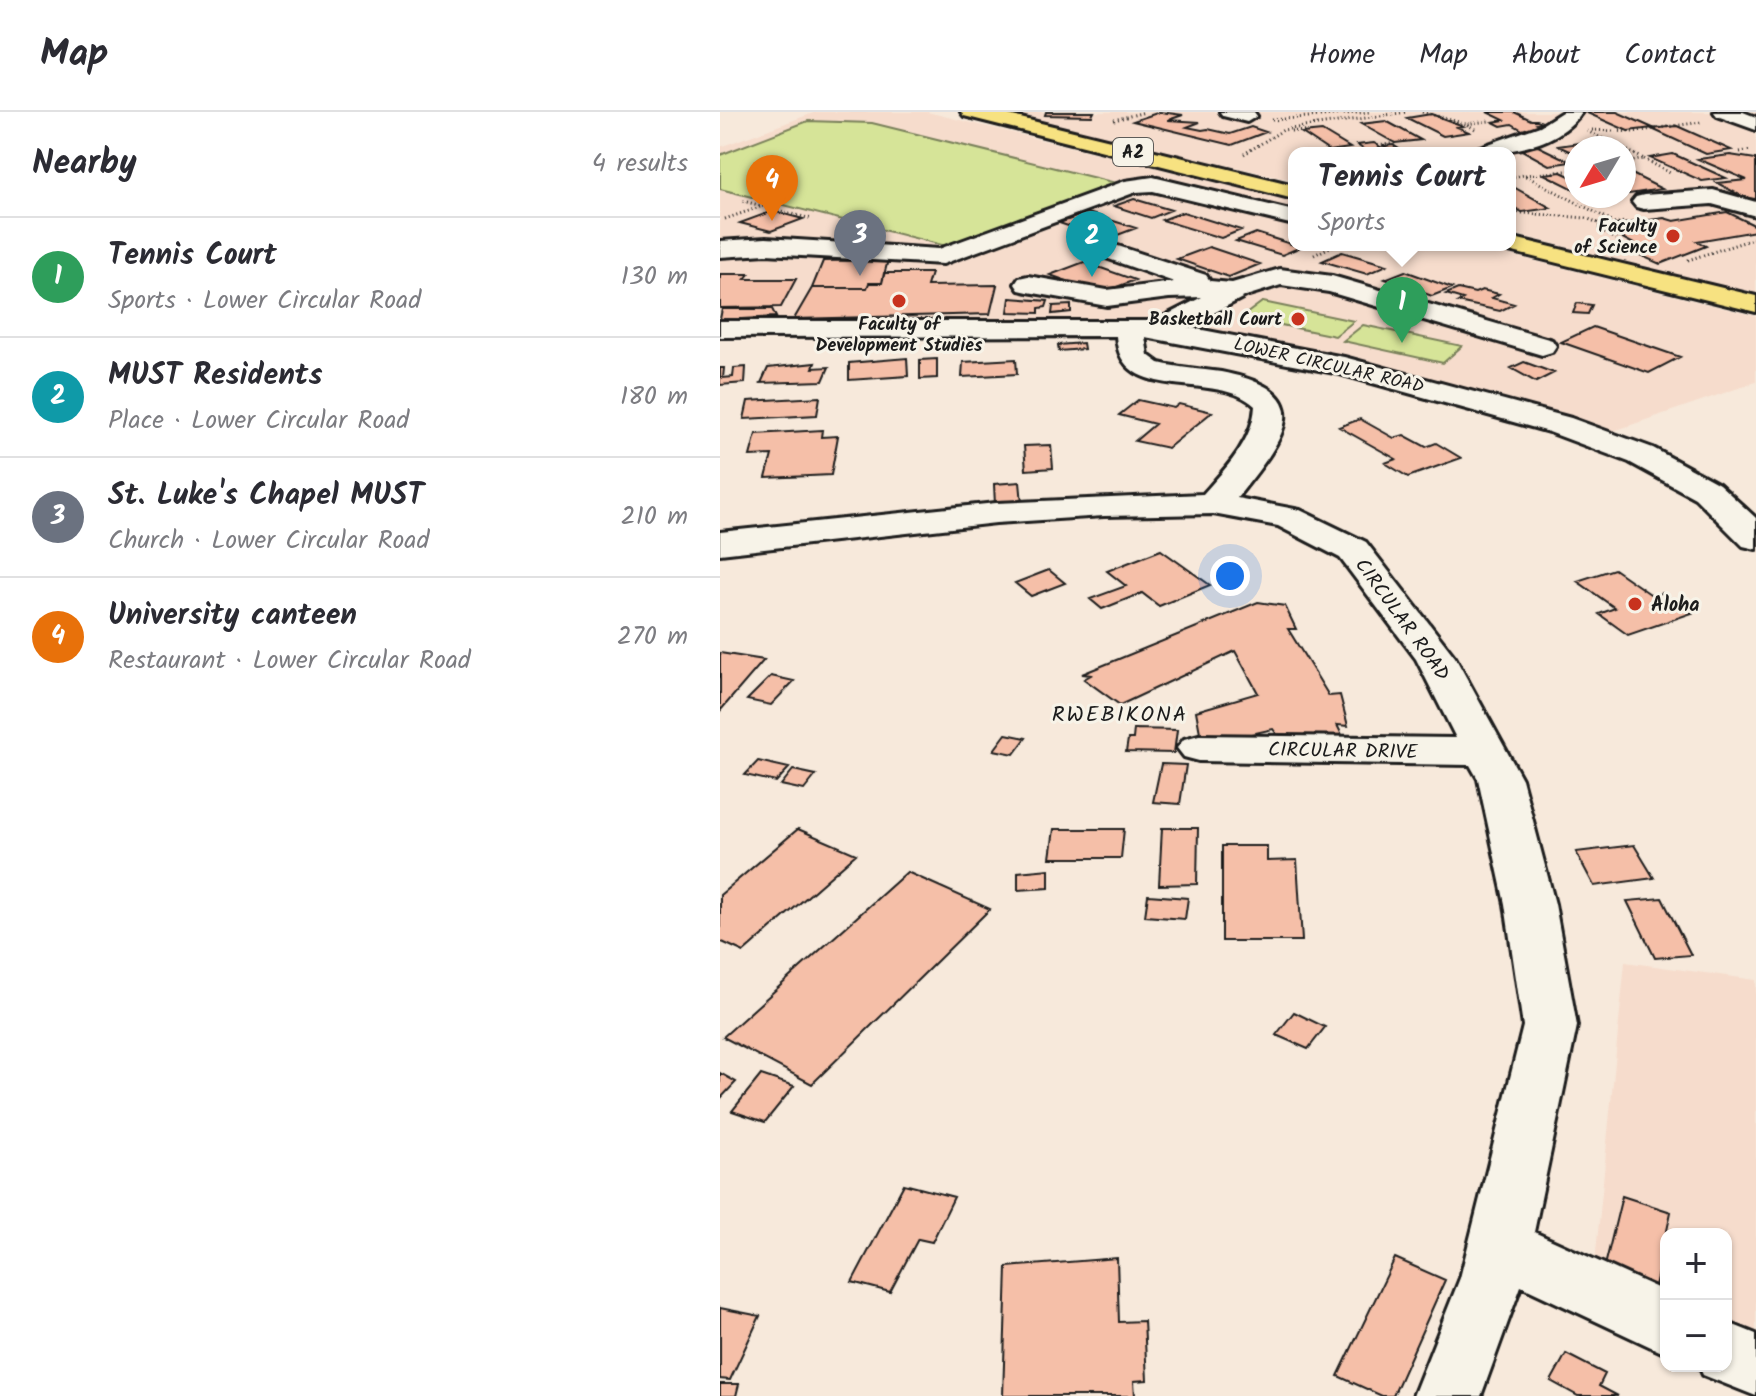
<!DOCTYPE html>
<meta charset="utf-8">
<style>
:root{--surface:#fff;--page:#f7f7f7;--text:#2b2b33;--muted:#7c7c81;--line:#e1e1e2;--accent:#d93025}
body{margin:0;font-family:Kalam,sans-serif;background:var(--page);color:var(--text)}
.controls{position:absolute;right:24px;bottom:24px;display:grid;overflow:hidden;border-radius:16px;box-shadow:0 2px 6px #0004}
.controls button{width:72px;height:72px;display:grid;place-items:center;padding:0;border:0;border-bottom:2px solid var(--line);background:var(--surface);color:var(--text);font:40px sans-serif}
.compass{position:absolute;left:844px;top:24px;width:72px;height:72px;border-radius:50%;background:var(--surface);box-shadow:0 2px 6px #0004;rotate:232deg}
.you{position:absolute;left:510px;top:464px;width:28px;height:28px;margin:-20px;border:6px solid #fff;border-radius:50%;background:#1a73e8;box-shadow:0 0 0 12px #1a73e833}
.badge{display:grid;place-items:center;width:52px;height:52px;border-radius:50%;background:var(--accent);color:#fff;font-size:26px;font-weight:700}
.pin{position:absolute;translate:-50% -66px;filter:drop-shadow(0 2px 4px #0008)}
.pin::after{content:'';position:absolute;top:42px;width:28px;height:24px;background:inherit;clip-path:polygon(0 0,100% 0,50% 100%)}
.popup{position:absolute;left:568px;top:35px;width:228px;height:104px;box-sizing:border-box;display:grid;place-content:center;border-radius:16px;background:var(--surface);filter:drop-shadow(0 2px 6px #0005);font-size:26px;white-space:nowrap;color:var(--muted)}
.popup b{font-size:30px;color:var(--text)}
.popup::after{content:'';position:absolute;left:50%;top:100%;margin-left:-16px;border:16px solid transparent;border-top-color:var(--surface)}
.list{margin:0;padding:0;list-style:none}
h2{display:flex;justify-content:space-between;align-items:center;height:104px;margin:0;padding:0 32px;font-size:34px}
h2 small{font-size:26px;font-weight:400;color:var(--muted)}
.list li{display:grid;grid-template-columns:52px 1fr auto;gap:24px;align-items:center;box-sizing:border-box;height:120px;padding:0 32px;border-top:2px solid var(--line)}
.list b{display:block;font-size:30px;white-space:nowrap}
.list p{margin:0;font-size:26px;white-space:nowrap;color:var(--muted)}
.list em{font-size:26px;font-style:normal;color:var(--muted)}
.map{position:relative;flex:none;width:1036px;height:1284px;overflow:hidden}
header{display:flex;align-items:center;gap:48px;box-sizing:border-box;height:112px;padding:0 40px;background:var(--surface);border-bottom:2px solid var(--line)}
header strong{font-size:38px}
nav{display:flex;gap:44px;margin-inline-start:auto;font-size:28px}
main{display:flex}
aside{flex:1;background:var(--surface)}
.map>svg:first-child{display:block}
.built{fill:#f6dccc;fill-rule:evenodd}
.green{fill:#d6e498;stroke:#79805a;stroke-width:2}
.building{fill:#f5bfa8;stroke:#1c1c1c;stroke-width:2}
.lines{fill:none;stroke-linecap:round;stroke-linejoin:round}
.minor-casing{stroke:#1c1c1c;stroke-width:6}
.major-casing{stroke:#1c1c1c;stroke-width:6}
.path{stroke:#1c1c1c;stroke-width:3;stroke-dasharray:1 3;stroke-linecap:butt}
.minor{fill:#f7f3e8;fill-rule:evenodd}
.major{fill:#f7e281;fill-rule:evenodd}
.poi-dot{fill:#c8321e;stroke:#f7f3e8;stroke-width:3}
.labels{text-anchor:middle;stroke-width:6;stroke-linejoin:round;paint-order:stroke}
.shield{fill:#f7f3e8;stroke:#5e5c59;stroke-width:2}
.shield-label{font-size:18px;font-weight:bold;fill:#1c1c1c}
.far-poi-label{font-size:18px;font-weight:bold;fill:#1c1c1c;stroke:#f7f3e8;text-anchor:end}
.far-street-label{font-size:18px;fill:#1c1c1c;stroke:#f7f3e8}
.poi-label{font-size:20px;font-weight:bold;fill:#1c1c1c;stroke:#f7f3e8;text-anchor:start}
.street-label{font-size:20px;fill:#1c1c1c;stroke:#f7f3e8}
.neighbourhood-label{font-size:22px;letter-spacing:2px;fill:#1c1c1c;stroke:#f7f3e8}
</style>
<header>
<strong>Map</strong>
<nav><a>Home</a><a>Map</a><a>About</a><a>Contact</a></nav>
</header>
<main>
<aside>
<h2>Nearby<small>4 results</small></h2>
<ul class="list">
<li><span class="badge" style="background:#2e9e5b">1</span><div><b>Tennis Court</b><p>Sports · Lower Circular Road</p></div><em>130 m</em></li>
<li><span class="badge" style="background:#0f9aa8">2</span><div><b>MUST Residents</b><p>Place · Lower Circular Road</p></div><em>180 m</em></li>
<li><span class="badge" style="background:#6b7280">3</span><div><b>St. Luke's Chapel MUST</b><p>Church · Lower Circular Road</p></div><em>210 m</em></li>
<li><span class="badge" style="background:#e8710a">4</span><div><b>University canteen</b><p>Restaurant · Lower Circular Road</p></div><em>270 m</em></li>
</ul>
</aside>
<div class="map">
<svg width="1036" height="1284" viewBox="0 0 1036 1284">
<rect width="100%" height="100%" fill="#f7e9db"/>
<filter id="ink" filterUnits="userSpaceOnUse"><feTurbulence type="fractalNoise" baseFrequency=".0125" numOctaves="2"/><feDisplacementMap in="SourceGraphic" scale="16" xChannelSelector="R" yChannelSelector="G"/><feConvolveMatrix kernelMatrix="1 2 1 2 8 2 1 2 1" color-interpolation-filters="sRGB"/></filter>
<g filter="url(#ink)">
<path class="built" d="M 96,0 L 207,0 L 574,89 L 574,133 L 751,133 L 1036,204 L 1036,270 L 885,322 L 481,220 L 0,215 L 0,35 Z
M 266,0 L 1036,0 L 1036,183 L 790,121 L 790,41 L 574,41 L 574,68 ZM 856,36 L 904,36 L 904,84 L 856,84 Z
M 905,850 L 1036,868 L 1036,1239 L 1006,1224 L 1006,1122 L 946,1122 L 946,1195 L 874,1160 Z"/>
<path class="green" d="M 88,9 L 152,11 L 396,71 L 226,134 L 0,77 L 0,43 Z
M 542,190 L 543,190 L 634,209 L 615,224 L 522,205 Z
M 643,213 L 742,234 L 723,251 L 623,229 Z"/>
<path class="building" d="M 326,0 L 374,0 L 372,4 L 325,3 Z
M 440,0 L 463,3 L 448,8 L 480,10 L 467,15 L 482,18 L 488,17 L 510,22 L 531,15 L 546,20 L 512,33 L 413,9 Z
M 767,0 L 794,0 L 811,8 L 817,8 L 822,10 L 817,11 L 828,17 L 806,20 L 792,12 L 781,14 L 773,10 L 784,8 Z
M 865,0 L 897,0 L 933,16 L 908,19 Z
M 711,2 L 738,12 L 743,14 L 737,15 L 749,20 L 723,24 L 687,6 Z
M 666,9 L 701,28 L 675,31 L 641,12 Z
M 957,14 L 1011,38 L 986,42 L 932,17 Z
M 602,19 L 630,36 L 609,39 L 582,21 Z
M 654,31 L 664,37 L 668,37 L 664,34 L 673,33 L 685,41 L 649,41 L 637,33 Z
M 859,31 L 870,36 L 856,36 L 856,42 L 838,34 Z
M 818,34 L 851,50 L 829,53 L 798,36 Z
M 953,42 L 1006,66 L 982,69 L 930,46 Z
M 1010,43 L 1036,47 L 1036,87 L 1025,86 L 997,71 L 1027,68 L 978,47 Z
M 904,58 L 942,77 L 909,82 L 904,79 Z
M 841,60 L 856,67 L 856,78 L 824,62 Z
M 790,73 L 831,96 L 802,100 L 790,93 Z
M 414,87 L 451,98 L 431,106 L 394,94 Z
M 53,99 L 83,107 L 51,119 L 20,111 Z
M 463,100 L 521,118 L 501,126 L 442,108 Z
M 1007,100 L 1036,114 L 1036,119 L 977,129 L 986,134 L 940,152 L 913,140 L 923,137 L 882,115 L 944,106 L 954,109 Z
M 368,101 L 416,116 L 387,127 L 339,111 Z
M 536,121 L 574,133 L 581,135 L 562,143 L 516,129 Z
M 489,135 L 540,152 L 509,165 L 457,147 Z
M 622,140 L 667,153 L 647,162 L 602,149 Z
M 168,148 L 162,171 L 149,171 L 147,176 L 92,176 L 103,149 Z
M 364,150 L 415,168 L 381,181 L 330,163 Z
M 685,159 L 732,176 L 712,184 L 665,167 Z
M 164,161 L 211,161 L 207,174 L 277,173 L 270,202 L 74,207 L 92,176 L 147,176 L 149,171 L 162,171 Z
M 0,162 L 29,162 L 25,167 L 76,167 L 61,195 L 0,196 Z
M 738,177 L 755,181 L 762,178 L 779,182 L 772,186 L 794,192 L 780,199 L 738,190 L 743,187 L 726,182 Z
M 290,186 L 328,189 L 326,195 L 319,196 L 319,201 L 288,200 Z
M 857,191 L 872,193 L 868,202 L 853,201 Z
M 351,193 L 351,200 L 332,202 L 333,194 Z
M 2,197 L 52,197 L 56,205 L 5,208 L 0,207 Z
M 873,215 L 960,245 L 929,261 L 841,230 Z
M 363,231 L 364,237 L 339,239 L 338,233 Z
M 187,246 L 188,264 L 129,268 L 129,251 Z
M 217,247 L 217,266 L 200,267 L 200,248 Z
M 296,247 L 297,262 L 242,265 L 243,250 Z
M 804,250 L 834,261 L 816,270 L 791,256 Z
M 95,251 L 93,256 L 109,255 L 103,269 L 41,271 L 48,256 Z
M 26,255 L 25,271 L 0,273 L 0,256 L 4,256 L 3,266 L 13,265 L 14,256 Z
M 100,285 L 97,303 L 24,307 L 28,289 Z
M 418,288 L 454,296 L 459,292 L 492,300 L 448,336 L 415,329 L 435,312 L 399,303 Z
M 640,307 L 674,326 L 684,323 L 706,335 L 716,331 L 741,346 L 688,365 L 665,351 L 676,347 L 619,315 Z
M 102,318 L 101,325 L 118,324 L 111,363 L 46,366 L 52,343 L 30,344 L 36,322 Z
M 331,333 L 333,356 L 306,358 L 304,334 Z
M 300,370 L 302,391 L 275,393 L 274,372 Z
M 441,438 L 490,473 L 439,494 L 422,481 L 382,497 L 370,487 L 406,474 L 387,459 Z
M 894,457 L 933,484 L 942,481 L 972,501 L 908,523 L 879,502 L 895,496 L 857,469 Z
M 329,458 L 345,471 L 311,484 L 295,471 Z
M 538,490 L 565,494 L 576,517 L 568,517 L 609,584 L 620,583 L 628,614 L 617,613 L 624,627 L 564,632 L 553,617 L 486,632 L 481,626 L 476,599 L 538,581 L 515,539 L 400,593 L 364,567 L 371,563 L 362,562 Z
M 0,541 L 44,548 L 0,599 Z
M 51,564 L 74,569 L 51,593 L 27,588 Z
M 414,617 L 457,618 L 454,641 L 406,640 L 408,627 L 413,627 Z
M 286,622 L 306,626 L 294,642 L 274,638 Z
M 38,649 L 69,656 L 56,670 L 25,663 Z
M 441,652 L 466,653 L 460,692 L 433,690 Z
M 73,658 L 96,663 L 84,678 L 61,673 Z
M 442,716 L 478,716 L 477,772 L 439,773 Z
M 78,717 L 136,742 L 24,840 L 0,829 L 0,783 Z
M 334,717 L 404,717 L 401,746 L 330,746 Z
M 914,733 L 934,766 L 874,774 L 856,740 Z
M 502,734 L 547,734 L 547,749 L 577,748 L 582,829 L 502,829 Z
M 329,757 L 329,776 L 298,778 L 298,760 Z
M 187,760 L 270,797 L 92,972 L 3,925 Z
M 428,783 L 468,786 L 465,807 L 425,804 Z
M 942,786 L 971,843 L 935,846 L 907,789 Z
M 574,900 L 605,915 L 588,937 L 556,923 Z
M 0,961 L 16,970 L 0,987 Z
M 41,963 L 74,974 L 45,1010 L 12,999 Z
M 184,1072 L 234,1085 L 212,1130 L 198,1127 L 170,1180 L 132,1170 Z
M 902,1084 L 951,1100 L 934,1179 L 883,1162 Z
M 397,1146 L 399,1210 L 424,1209 L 427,1268 L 414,1269 L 415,1284 L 283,1284 L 287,1155 Z
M 675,1146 L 725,1168 L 673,1284 L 662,1284 L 618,1264 Z
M 0,1196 L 40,1204 L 10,1268 L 0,1267 Z
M 846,1242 L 885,1262 L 879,1274 L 898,1284 L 858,1284 L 831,1269 Z
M 0,1272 L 19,1272 L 16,1284 L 0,1284 Z"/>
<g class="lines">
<g class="minor-casing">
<path id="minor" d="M 500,0 L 534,0 L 537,4 L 527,10 L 503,4 Z
M 842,0 L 862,0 C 839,33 792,41 754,41 L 757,36 L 820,14 Z
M 994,0 L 1023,0 L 1036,5 L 1036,18 L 997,4 Z
M 433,65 L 574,99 L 574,113 L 433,79 L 416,80 L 223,152 L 46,142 L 0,145 L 0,129 L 46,126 L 219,137 L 405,69 Z
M 993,78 L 1036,90 L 1036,104 L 992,92 L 924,97 L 916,95 L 912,90 L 916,85 L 924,83 Z
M 392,132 L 486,163 L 490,169 L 512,171 L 560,157 L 612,164 L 832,228 L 836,234 L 832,240 L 822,243 L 609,180 L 561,173 L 526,184 L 467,215 L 624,245 L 851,306 L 933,336 L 999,372 L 1036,406 L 1036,437 L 1023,434 L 975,386 L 909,350 L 829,320 L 620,262 L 425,225 L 428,243 L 439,251 C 459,256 480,257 501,260 C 604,280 563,328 517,386 L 580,398 L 646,430 L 735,545 L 802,667 L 835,792 L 857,914 L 814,1120 L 946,1180 L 946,1242 L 801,1174 L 761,1284 L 693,1284 L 740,1166 L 803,914 L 785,792 L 758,667 L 750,653 L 479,649 L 464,645 L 457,636 L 464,627 L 479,623 L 736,626 L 696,547 L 620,446 L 558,414 L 493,402 L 384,404 L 276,411 L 0,442 L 0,420 L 276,391 L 483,382 C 505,357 533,329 535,294 C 497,257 400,295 396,224 L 0,225 L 0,209 L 435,209 L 482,185 L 449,186 L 387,194 L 308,180 L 299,178 L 295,172 L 299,166 L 308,164 L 387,178 L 454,170 L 383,145 L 379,140 L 383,135 Z
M 1006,1210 L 1036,1222 L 1036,1284 L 983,1263 L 979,1254 L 1006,1254 Z"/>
</g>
<g class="major-casing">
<path id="major" d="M 241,0 L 276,0 L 574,73 L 574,87 L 244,4 Z
M 790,125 L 1036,184 L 1036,200 L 781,137 L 778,133 L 790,133 Z"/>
</g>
<path class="path" d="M 702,0 L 746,12
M 394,8 L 425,0
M 552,8 L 649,0
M 755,17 L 746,12 L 769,9
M 872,18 L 913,20 L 981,10
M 571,19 L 590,20
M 867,19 L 902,36
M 658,34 L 675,31
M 904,37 L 924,47 L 904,51
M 1020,40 L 1031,38
M 524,42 L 563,18 L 687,0
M 924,47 L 952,62
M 805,63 L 856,58
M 790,65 L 804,63 L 894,110
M 23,89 L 92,107
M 790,100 L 866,106 L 881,112
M 5,107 L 40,95
M 899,130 L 877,115 L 904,110
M 594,143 L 614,133
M 968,148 L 1036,126"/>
<use href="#minor" class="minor"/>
<use href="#major" class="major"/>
</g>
</g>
<g class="poi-dot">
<circle cx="953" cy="124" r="8"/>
<circle cx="179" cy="189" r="8"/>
<circle cx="578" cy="207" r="8"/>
<circle cx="915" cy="492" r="8"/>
</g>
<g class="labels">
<rect class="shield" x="393" y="26" width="40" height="28" rx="6"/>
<g class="shield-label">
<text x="413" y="46">A2</text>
</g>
<g class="far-poi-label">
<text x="937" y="120">Faculty<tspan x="937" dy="21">of Science</tspan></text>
<text x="562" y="213">Basketball Court</text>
<text x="179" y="218" text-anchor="middle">Faculty of<tspan x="179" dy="21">Development Studies</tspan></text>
</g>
<g class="far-street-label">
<text transform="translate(609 253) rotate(13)" y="6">LOWER CIRCULAR ROAD</text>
</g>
<g class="poi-label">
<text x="931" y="499">Aloha</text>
</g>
<g class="street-label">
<text transform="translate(683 507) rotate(54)" y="7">CIRCULAR ROAD</text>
<text transform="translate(623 638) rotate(1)" y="7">CIRCULAR DRIVE</text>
</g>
<g class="neighbourhood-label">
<text x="400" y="609">RWEBIKONA</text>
</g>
</g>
</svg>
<div class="controls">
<button>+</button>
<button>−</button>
</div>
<svg class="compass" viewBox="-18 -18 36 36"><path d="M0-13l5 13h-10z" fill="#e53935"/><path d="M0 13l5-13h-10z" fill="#7c7c81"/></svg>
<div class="you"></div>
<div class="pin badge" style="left:682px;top:231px;background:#2e9e5b">1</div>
<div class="popup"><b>Tennis Court</b>Sports</div>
<div class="pin badge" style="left:372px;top:165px;background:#0f9aa8">2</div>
<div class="pin badge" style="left:140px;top:164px;background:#6b7280">3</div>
<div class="pin badge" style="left:52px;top:109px;background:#e8710a">4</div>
</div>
</main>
